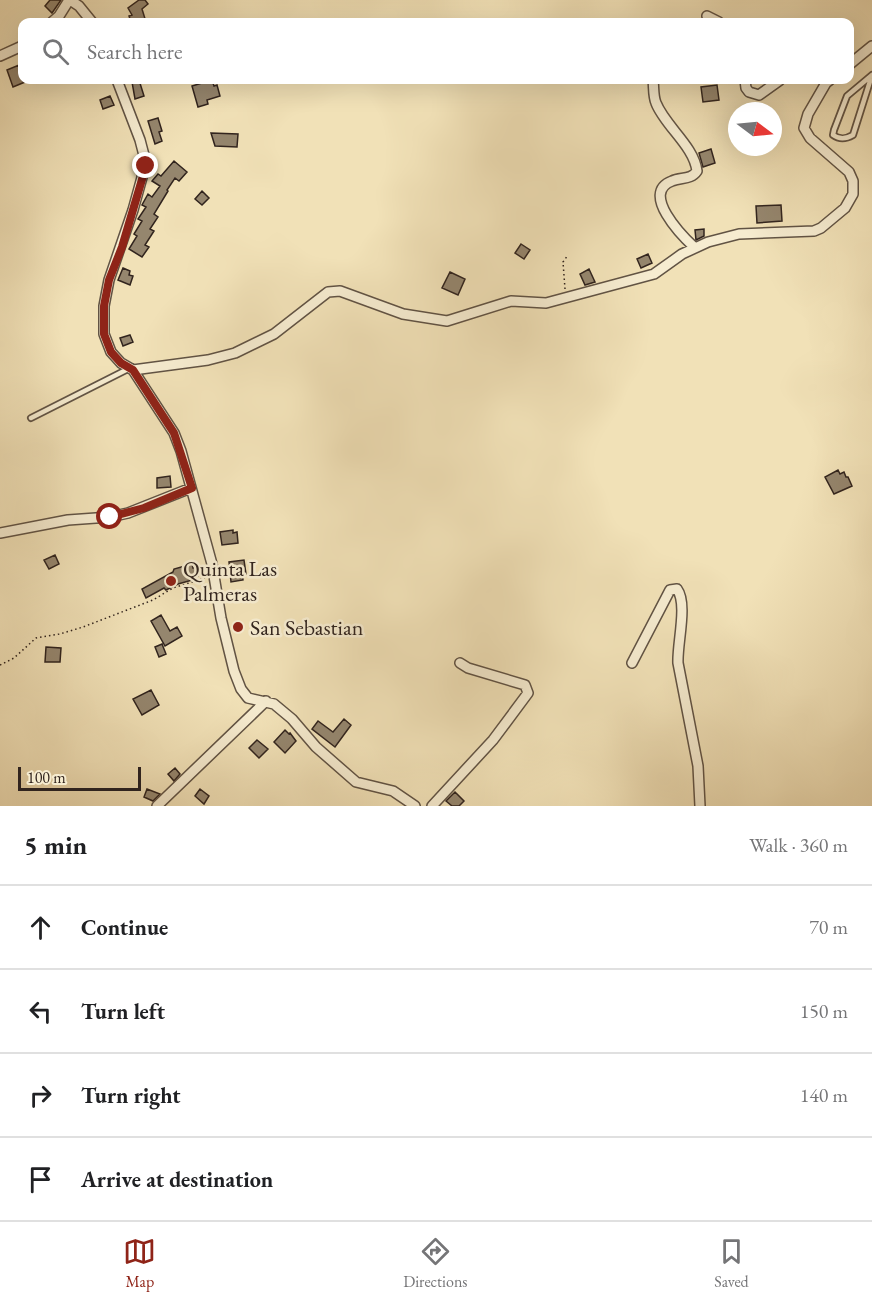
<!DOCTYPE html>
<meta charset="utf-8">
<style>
:root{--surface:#fff;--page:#f6f6f6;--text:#202124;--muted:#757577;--line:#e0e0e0;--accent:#8f2418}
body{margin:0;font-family:"EB Garamond",serif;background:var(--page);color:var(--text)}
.compass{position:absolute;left:728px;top:102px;width:54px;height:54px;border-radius:50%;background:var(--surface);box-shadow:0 6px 24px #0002;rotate:106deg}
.scale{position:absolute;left:18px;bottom:15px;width:123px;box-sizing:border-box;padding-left:6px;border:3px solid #31241e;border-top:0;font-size:16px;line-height:21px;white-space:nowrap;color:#31241e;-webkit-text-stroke:4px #f6ecd0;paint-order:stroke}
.stop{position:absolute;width:18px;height:18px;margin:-14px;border:4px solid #8f2418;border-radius:50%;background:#fff}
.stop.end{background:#8f2418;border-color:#fff;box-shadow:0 2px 6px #0008}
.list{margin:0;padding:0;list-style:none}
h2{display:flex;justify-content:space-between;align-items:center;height:78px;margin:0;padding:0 24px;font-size:26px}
h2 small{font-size:20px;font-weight:400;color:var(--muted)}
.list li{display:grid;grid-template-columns:39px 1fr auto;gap:18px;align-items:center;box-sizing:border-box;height:84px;padding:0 24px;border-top:2px solid var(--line)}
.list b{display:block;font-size:22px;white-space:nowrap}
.list em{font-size:20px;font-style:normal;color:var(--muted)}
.icon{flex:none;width:33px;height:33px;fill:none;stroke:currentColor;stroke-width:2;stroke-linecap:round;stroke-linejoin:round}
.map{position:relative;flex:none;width:872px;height:806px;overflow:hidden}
.search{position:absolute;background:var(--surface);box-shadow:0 6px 24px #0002;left:18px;right:18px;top:18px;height:66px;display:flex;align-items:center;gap:15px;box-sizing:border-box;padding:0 21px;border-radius:12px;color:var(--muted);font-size:22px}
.sheet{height:414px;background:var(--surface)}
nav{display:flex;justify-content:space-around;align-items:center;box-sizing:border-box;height:84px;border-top:2px solid var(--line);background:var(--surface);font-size:16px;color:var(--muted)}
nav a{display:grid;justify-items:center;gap:3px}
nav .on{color:var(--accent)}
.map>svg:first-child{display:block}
.building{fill:#95866e;stroke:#31241e;stroke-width:1.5}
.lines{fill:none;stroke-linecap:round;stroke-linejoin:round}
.lane-casing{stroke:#615344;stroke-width:8}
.street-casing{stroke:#615344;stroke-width:12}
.path{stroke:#31241e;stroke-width:1.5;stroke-dasharray:1.5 3;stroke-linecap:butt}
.lane{stroke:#f6ecd0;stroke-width:4.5}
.street{stroke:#f6ecd0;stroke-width:9}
.route{stroke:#8f2418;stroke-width:8}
.poi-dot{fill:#8f2418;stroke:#f6ecd0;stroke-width:2}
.labels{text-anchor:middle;stroke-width:5;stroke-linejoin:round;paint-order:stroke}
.poi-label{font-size:22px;fill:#31241e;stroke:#f6ecd0;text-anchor:start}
</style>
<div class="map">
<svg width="872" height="806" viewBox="0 0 872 806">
<rect width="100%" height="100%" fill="#f1e1b7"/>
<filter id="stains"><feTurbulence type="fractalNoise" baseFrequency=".00333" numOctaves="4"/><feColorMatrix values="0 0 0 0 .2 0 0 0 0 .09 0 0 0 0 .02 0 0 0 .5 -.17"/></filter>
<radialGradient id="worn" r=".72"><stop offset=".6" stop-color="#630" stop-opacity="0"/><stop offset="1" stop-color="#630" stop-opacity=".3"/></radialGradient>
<path class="building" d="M 50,0 L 61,0 L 52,13 L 45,6 Z
M 139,0 L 145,0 L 148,4 L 142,9 L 146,22 L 131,22 L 129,16 L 132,15 L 128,8 Z
M 19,65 L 22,80 L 25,82 L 13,87 L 7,70 Z
M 139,80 L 144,96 L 135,99 L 132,82 Z
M 201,80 L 212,80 L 214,86 L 217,85 L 220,96 L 207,100 L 208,104 L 198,107 L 192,86 L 202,83 Z
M 717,85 L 719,100 L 703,102 L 701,87 Z
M 110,96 L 114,105 L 103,109 L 100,100 Z
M 158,118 L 162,131 L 159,132 L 162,141 L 155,144 L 148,121 Z
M 211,133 L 238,134 L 237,147 L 215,146 Z
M 711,149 L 715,163 L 703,167 L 699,153 Z
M 174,161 L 187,172 L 179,181 L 175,178 L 167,190 L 168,191 L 154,214 L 158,217 L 150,229 L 154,231 L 145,245 L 149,247 L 142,257 L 129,249 L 137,236 L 134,234 L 142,221 L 138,219 L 146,207 L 142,205 L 148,194 L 152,197 L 160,186 L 152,181 L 158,174 L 161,176 Z
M 202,191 L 209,198 L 202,205 L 195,199 Z
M 781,205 L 782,221 L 757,223 L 756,206 Z
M 704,229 L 704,236 L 696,240 L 695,230 Z
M 521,244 L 530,250 L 524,259 L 515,253 Z
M 648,254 L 652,263 L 641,268 L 637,259 Z
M 123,268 L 130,271 L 129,275 L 133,276 L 130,285 L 118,280 Z
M 589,269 L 595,282 L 585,285 L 580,274 Z
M 450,272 L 465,279 L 458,295 L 442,288 Z
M 130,335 L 133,342 L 123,346 L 120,338 Z
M 838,470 L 840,474 L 844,472 L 846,477 L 848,477 L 852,486 L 834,494 L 825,477 Z
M 170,476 L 171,487 L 157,488 L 157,478 Z
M 233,530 L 233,533 L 237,532 L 238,543 L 222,545 L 220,532 Z
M 55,555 L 59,564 L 49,569 L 44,560 Z
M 244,560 L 246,574 L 242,574 L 243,580 L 231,582 L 229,562 Z
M 192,564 L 193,568 L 196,567 L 198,576 L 196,577 L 196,579 L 178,584 L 166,590 L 164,588 L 146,598 L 142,589 L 173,572 L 174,569 Z
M 161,615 L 170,631 L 177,627 L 182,636 L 165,646 L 151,621 Z
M 162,644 L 166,654 L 159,657 L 155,647 Z
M 46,647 L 61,648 L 60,662 L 45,662 Z
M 151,690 L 159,705 L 142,715 L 133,699 Z
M 344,719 L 351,725 L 335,747 L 312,729 L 318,721 L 333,732 Z
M 285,730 L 289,734 L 290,733 L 296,741 L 285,753 L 274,742 Z
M 257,740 L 268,749 L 259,758 L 249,748 Z
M 175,768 L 180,774 L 174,781 L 168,774 Z
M 147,789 L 160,794 L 153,801 L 144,797 Z
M 200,789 L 209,796 L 204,804 L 195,796 Z
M 455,792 L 464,801 L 459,806 L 452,806 L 446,801 Z"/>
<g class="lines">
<g class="lane-casing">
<path id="lane" d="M 872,75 L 853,135 C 846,139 840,140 833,135 L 834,130 L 847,96 L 872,75
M 31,418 L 130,368"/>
</g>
<g class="street-casing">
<path id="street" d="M 70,0 L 79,6 L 92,22
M 707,16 L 719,22
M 52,22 L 59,16 L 69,0
M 0,56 L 22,46
M 850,64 L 872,46
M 117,80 L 140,140 L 146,163 L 133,210 L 109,280 L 104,306 L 104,334 L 111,352 L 121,363 L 133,370 L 174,433 L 181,451 L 212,564 L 221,618 L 234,671 L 241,689 L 248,698 L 274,704 L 292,719 L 316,747 L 356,782 L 393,791 L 415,806
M 653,80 C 654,87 653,96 656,103 C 665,126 694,146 697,171 C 691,180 681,177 672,181 C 640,193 682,236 695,248
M 745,80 L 746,88 L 749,92 L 759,95 L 780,80
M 133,370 L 208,360 L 235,353 L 274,334 L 328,292 L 340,291 L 403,314 L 447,321 L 511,301 L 546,303 L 654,274 L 682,254 L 708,242 L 739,234 L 814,231 L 821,228 L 845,208 L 853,194 L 853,181 L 849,172 L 810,138 L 804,128 L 808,114 L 826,83 L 830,80
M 0,533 L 68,520 L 110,517 L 128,513 L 191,488
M 632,663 L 670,590 L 677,589 C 688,604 677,643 678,663 L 698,766 L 700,806
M 157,806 L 266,701
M 432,806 L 493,740 L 528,693 L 525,685 L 468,668 L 460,663"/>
</g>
<path class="path" d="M 565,289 L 563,262 L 568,255
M 0,665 L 14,658 L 36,638 L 60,634 L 83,627 L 153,600 L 173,588 L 205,578"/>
<use href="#lane" class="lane"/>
<use href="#street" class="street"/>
</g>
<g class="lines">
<path class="route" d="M 110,517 L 144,508 L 192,488 L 174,433 L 133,370 L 121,363 L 111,352 L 104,334 L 104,306 L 109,280 L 122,247 L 146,166"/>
</g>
<g class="poi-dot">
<circle cx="171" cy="581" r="6"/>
<circle cx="238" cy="627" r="6"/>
</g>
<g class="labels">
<g class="poi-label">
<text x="183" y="576">Quinta Las<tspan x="183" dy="25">Palmeras</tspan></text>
<text x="250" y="635">San Sebastian</text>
</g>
</g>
<rect width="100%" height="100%" filter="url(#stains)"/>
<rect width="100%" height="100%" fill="url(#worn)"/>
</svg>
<svg class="compass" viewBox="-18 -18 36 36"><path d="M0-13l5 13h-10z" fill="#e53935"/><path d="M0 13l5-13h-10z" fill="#757577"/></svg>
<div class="scale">100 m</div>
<div class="stop" style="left:110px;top:517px"></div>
<div class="stop end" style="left:146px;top:166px"></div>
<div class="search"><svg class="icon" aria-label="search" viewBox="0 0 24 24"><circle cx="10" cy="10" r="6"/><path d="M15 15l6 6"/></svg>Search here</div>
</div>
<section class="sheet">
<h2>5 min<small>Walk · 360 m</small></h2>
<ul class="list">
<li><svg class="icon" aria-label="ahead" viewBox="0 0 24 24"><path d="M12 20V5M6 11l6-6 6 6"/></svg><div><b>Continue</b></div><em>70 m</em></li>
<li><svg class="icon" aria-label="left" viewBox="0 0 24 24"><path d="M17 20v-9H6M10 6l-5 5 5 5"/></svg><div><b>Turn left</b></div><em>150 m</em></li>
<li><svg class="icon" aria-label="right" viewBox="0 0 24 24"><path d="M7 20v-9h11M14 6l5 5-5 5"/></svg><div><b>Turn right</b></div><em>140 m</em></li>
<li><svg class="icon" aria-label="arrive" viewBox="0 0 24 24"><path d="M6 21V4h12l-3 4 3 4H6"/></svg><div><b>Arrive at destination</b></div></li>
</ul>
</section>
<nav>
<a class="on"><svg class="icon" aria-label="map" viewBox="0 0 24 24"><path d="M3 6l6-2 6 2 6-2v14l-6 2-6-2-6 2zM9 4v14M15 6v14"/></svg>Map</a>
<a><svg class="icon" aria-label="directions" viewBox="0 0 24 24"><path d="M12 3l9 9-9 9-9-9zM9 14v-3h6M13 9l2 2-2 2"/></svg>Directions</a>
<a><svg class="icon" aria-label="saved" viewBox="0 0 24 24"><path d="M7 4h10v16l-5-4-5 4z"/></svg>Saved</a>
</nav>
